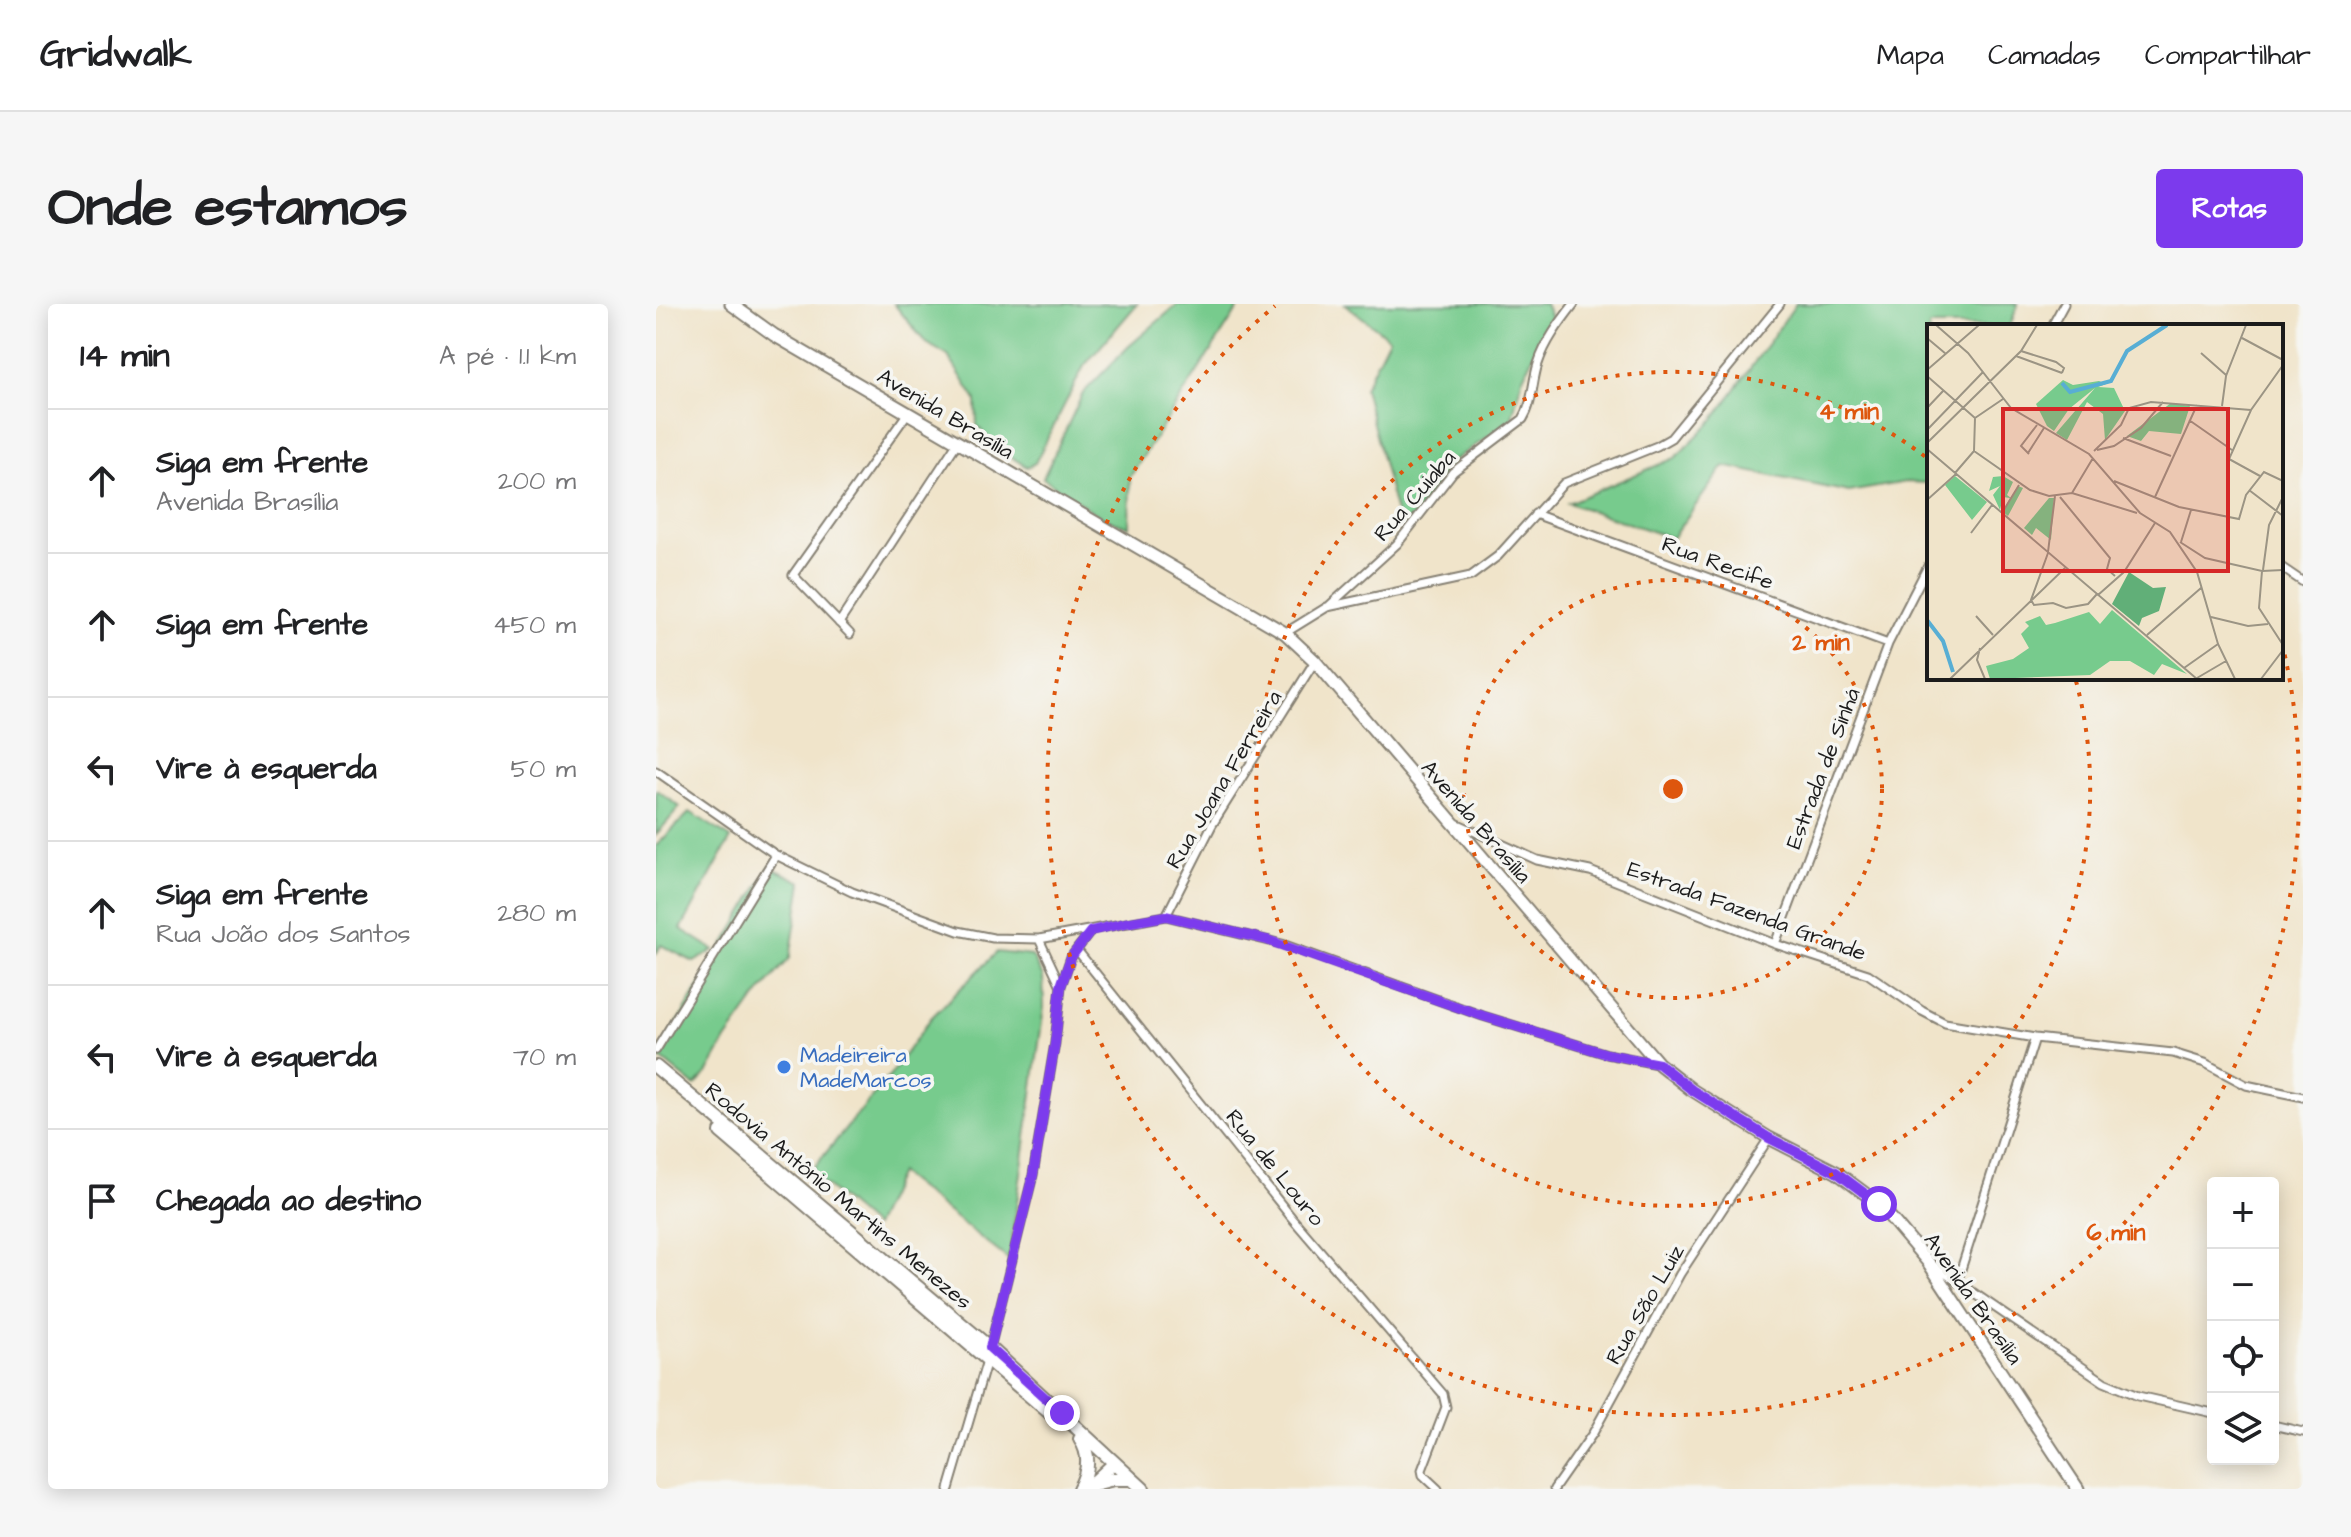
<!DOCTYPE html>
<html lang="pt">
<meta charset="utf-8">
<style>
:root{--surface:#fff;--page:#f6f6f6;--text:#202124;--muted:#757577;--line:#e0e0e0;--accent:#7c3aed}
body{margin:0;font-family:"Architects Daughter",sans-serif;background:var(--page);color:var(--text)}
.controls{position:absolute;right:24px;bottom:24px;display:grid;overflow:hidden;border-radius:8px;box-shadow:0 4px 20px #0003}
.controls button{width:72px;height:72px;display:grid;place-items:center;padding:0;border:0;border-bottom:2px solid var(--line);background:var(--surface);color:var(--text);font:40px sans-serif}
.stop{position:absolute;width:24px;height:24px;margin:-18px;border:6px solid #7c3aed;border-radius:50%;background:#fff}
.stop.end{background:#7c3aed;border-color:#fff;box-shadow:0 2px 8px #0008}
.list{margin:0;padding:0;list-style:none}
h2{display:flex;justify-content:space-between;align-items:center;height:104px;margin:0;padding:0 32px;font-size:34px}
h2 small{font-size:26px;font-weight:400;color:var(--muted)}
.list li{display:grid;grid-template-columns:52px 1fr auto;gap:24px;align-items:center;box-sizing:border-box;height:144px;padding:0 32px;border-top:2px solid var(--line)}
.list b{display:block;font-size:30px;white-space:nowrap}
.list p{margin:0;font-size:26px;white-space:nowrap;color:var(--muted)}
.list em{font-size:26px;font-style:normal;color:var(--muted)}
.icon{flex:none;width:44px;height:44px;fill:none;stroke:currentColor;stroke-width:2;stroke-linecap:round;stroke-linejoin:round}
.map{position:relative;flex:none;width:1647px;height:1185px;overflow:hidden;border-radius:8px}
header{display:flex;align-items:center;gap:48px;box-sizing:border-box;height:112px;padding:0 40px;background:var(--surface);border-bottom:2px solid var(--line)}
header strong{font-size:38px}
nav{display:flex;gap:44px;margin-inline-start:auto;font-size:28px}
.intro{display:flex;align-items:center;justify-content:space-between;box-sizing:border-box;height:192px;padding:0 48px}
h1{margin:0;font-size:56px}
.button{padding:20px 36px;border-radius:8px;background:var(--accent);color:#fff;font-size:28px;font-weight:700}
main{display:flex;gap:48px;padding:0 48px}
aside{flex:1;background:var(--surface);border-radius:8px;box-shadow:0 4px 20px #0003}
.map>svg:first-child{display:block}
.green{fill:#77cb8d;stroke:#4a7454;stroke-width:2}
.lines{fill:none;stroke-linecap:round;stroke-linejoin:round}
.street-casing{stroke:#868073;stroke-width:11}
.secondary-casing{stroke:#868073;stroke-width:15}
.primary-casing{stroke:#868073;stroke-width:16}
.street{stroke:#fff;stroke-width:7}
.secondary{stroke:#fff;stroke-width:11}
.primary{stroke:#fff;stroke-width:12}
.route{stroke:#7c3aed;stroke-width:10}
.ring{fill:none;stroke:#de560d;stroke-width:4;stroke-dasharray:4 8}
.shop-dot{fill:#3f7fe0;stroke:#f6f6f2;stroke-width:3}
.labels{text-anchor:middle;stroke-width:7;stroke-linejoin:round;paint-order:stroke}
.street-label{font-size:22px;fill:#1c1c1c;stroke:#f6f6f2}
.shop-label{font-size:22px;fill:#366cbe;stroke:#f6f6f2;text-anchor:start}
.inset-river{fill:none;stroke:#58aed4;stroke-width:4}
.inset-road{fill:none;stroke:#9b9484;stroke-width:2}
.view{fill:#d62828;fill-opacity:0.15;stroke:#d62828;stroke-width:4}
.inset-edge{fill:none;stroke:#1c1c1c;stroke-width:4}
.centre{fill:#de560d;stroke:#f6f6f2;stroke-width:4}
.ring-label{font-size:24px;text-anchor:middle;font-weight:bold;fill:#de560d;stroke:#f6f6f2;stroke-width:7;stroke-linejoin:round;paint-order:stroke}
</style>
<header>
<strong>Gridwalk</strong>
<nav><a>Mapa</a><a>Camadas</a><a>Compartilhar</a></nav>
</header>
<div class="intro"><h1>Onde estamos</h1><a class="button">Rotas</a></div>
<main>
<aside>
<h2>14 min<small>A pé · 1.1 km</small></h2>
<ul class="list">
<li><svg class="icon" aria-label="ahead" viewBox="0 0 24 24"><path d="M12 20V5M6 11l6-6 6 6"/></svg><div><b>Siga em frente</b><p>Avenida Brasília</p></div><em>200 m</em></li>
<li><svg class="icon" aria-label="ahead" viewBox="0 0 24 24"><path d="M12 20V5M6 11l6-6 6 6"/></svg><div><b>Siga em frente</b></div><em>450 m</em></li>
<li><svg class="icon" aria-label="left" viewBox="0 0 24 24"><path d="M17 20v-9H6M10 6l-5 5 5 5"/></svg><div><b>Vire à esquerda</b></div><em>50 m</em></li>
<li><svg class="icon" aria-label="ahead" viewBox="0 0 24 24"><path d="M12 20V5M6 11l6-6 6 6"/></svg><div><b>Siga em frente</b><p>Rua João dos Santos</p></div><em>280 m</em></li>
<li><svg class="icon" aria-label="left" viewBox="0 0 24 24"><path d="M17 20v-9H6M10 6l-5 5 5 5"/></svg><div><b>Vire à esquerda</b></div><em>70 m</em></li>
<li><svg class="icon" aria-label="arrive" viewBox="0 0 24 24"><path d="M6 21V4h12l-3 4 3 4H6"/></svg><div><b>Chegada ao destino</b></div></li>
</ul>
</aside>
<div class="map">
<svg width="1647" height="1185" viewBox="0 0 1647 1185">
<rect width="100%" height="100%" fill="#f6f6f2"/>
<filter id="ink" filterUnits="userSpaceOnUse"><feTurbulence type="fractalNoise" baseFrequency=".0125" numOctaves="2"/><feDisplacementMap in="SourceGraphic" scale="16" xChannelSelector="R" yChannelSelector="G"/><feConvolveMatrix kernelMatrix="1 2 1 2 8 2 1 2 1" color-interpolation-filters="sRGB"/></filter>
<filter id="wash" filterUnits="userSpaceOnUse"><feTurbulence type="fractalNoise" baseFrequency=".006" numOctaves="4" result="noise"/><feDisplacementMap in="SourceGraphic" scale="32" xChannelSelector="R" yChannelSelector="G"/><feGaussianBlur stdDeviation="1.8" result="paint"/><feColorMatrix in="noise" values="0 0 0 0 0 0 0 0 0 0 0 0 0 0 0 0 0 1.4 0 .05"/><feComposite in="paint" operator="in"/></filter>
<g filter="url(#wash)">
<rect width="100%" height="100%" fill="#f0e4ca"/>
<path class="green" d="M 238,0 L 481,0 L 428,62 L 379,159 L 371,163 L 341,144 L 321,122 L 320,96 L 292,52 L 269,38 Z
M 522,0 L 585,0 L 474,173 L 473,223 L 445,213 L 387,174 L 427,89 L 472,43 Z
M 689,0 L 889,0 L 895,13 L 866,75 L 855,117 L 797,157 L 749,224 L 743,221 L 708,84 L 733,34 Z
M 1140,0 L 1362,0 L 1354,22 L 1273,22 L 1273,179 L 1250,178 L 1193,188 L 1068,162 L 1016,234 L 912,199 L 1019,154 L 1058,115 Z
M 1,486 L 24,503 L 0,531 L 0,487 Z
M 34,508 L 75,534 L 25,625 L 58,646 L 38,658 L 5,641 L 0,651 L 0,542 Z
M 114,563 L 146,578 L 134,654 L 105,687 L 70,736 L 52,768 L 39,782 L 2,752 Z
M 341,648 L 376,652 L 387,673 L 388,703 L 353,956 L 243,869 L 218,923 L 154,868 L 233,773 L 275,714 Z"/>
</g>
<g filter="url(#ink)">
<g class="lines">
<g class="street-casing">
<path id="street" d="M 1396,22 L 1408,0
M 879,210 L 1232,340
M 1625,263 L 1647,278
M 674,301 L 741,240 L 797,168 L 867,115 C 877,99 876,78 882,60 C 889,38 904,18 918,0
M 183,319 L 301,139
M 629,329 L 671,303 L 815,272 L 842,252 L 908,179 L 1001,142 L 1015,134 L 1124,0
M 194,330 L 137,271 L 251,110
M 0,467 L 120,551 L 196,588 L 302,627 L 337,634 L 383,635 L 510,612 L 626,640 L 827,712 L 951,750 L 1001,760
M 802,520 L 881,556 L 934,567 L 1119,640 L 1212,670 L 1266,707 L 1289,719 L 1379,734 L 1517,749 L 1549,759 L 1590,781 L 1647,793
M 510,612 L 556,521 L 659,357
M 1119,640 L 1232,340 L 1273,260
M 421,646 L 636,914 L 787,1090 L 790,1103 L 766,1166 L 767,1171 L 782,1185
M 405,682 L 415,653 L 435,627
M 0,746 L 120,551
M 1277,961 L 1448,1078 L 1482,1092 L 1557,1109
M 1301,978 L 1379,734
M 334,1044 L 377,871 L 399,739 L 405,682 L 383,635
M 1617,1121 L 1647,1128
M 293,1185 L 331,1056
M 898,1185 L 937,1129 L 1024,970 L 1113,834"/>
</g>
<g class="secondary-casing">
<path id="secondary" d="M 75,0 L 118,31 L 629,329 L 659,357 L 1003,760 L 1036,786 L 1113,834 L 1180,868 L 1223,900 L 1272,958 L 1422,1185
M 430,1185 L 458,1159"/>
</g>
<g class="primary-casing">
<path id="primary" d="M 0,763 L 334,1044 L 487,1185
M 65,828 L 401,1115
M 435,1181 L 457,1175 L 475,1175
M 423,1185 C 432,1169 435,1151 424,1135"/>
</g>
<use href="#street" class="street"/>
<use href="#secondary" class="secondary"/>
<use href="#primary" class="primary"/>
</g>
</g>
<g class="lines" filter="url(#ink)">
<path class="route" d="M 406,1109 L 334,1044 L 377,871 L 399,739 L 405,682 L 415,653 L 435,627 L 469,619 L 510,612 L 611,636 L 827,712 L 951,750 L 1003,760 L 1036,786 L 1113,834 L 1180,868 L 1223,900"/>
</g>
<g class="ring">
<circle cx="1017" cy="485" r="209"/>
<path d="M1420 377A417 417 0 1 1 1271 154"/>
<path d="M1626 339A626 626 0 1 1 619 2"/>
</g>
<circle class="shop-dot" cx="128" cy="763" r="8"/>
<g class="labels">
<g class="street-label">
<text transform="translate(290 109) rotate(31)" y="8">Avenida Brasília</text>
<text transform="translate(758 191) rotate(-49)" y="8">Rua Cuiaba</text>
<text transform="translate(1062 258) rotate(20)" y="8">Rua Recife</text>
<text transform="translate(1166 464) rotate(-69)" y="8">Estrada de Sinhá</text>
<text transform="translate(567 475) rotate(-59)" y="8">Rua Joana Ferreira</text>
<text transform="translate(821 517) rotate(49)" y="8">Avenida Brasília</text>
<text transform="translate(1091 606) rotate(20)" y="8">Estrada Fazenda Grande</text>
<text transform="translate(620 863) rotate(51)" y="8">Rua de Louro</text>
<text transform="translate(183 891) rotate(40)" y="8">Rodovia Antônio Martins Menezes</text>
<text transform="translate(1318 994) rotate(55)" y="8">Avenida Brasília</text>
<text transform="translate(988 1000) rotate(-60)" y="8">Rua São Luiz</text>
</g>
<g class="shop-label">
<text x="144" y="758">Madeireira<tspan x="144" dy="25">MadeMarcos</tspan></text>
</g>
</g>
<g transform="translate(1271 20)">
<rect width="356" height="356" fill="#f0e4ca"/>
<path d="M 136,56 L 146,61 L 172,57 L 179,60 L 171,63 L 187,64 L 198,87 L 178,116 L 176,90 L 160,78 L 140,116 L 129,109 L 168,64 L 142,85 L 127,107 L 120,102 L 109,80 ZM 244,79 L 263,82 L 254,110 L 222,107 L 214,117 L 200,112 ZM 28,152 L 60,178 L 45,196 L 18,161 ZM 76,152 L 86,158 L 80,171 L 84,174 L 91,162 L 96,164 L 81,192 L 76,188 L 83,174 L 76,173 L 73,186 L 66,171 L 73,162 L 62,167 L 66,153 ZM 122,174 L 127,174 L 124,216 L 109,204 L 105,211 L 97,204 ZM 185,286 L 260,350 L 235,340 L 227,351 L 203,337 L 183,337 L 163,351 L 63,355 L 59,342 L 86,335 L 102,324 L 94,310 L 102,302 L 98,298 L 113,292 L 119,301 L 128,299 L 162,288 L 173,300 Z" fill="#77cb8d"/>
<path d="M 202,248 L 226,264 L 239,263 L 232,287 L 215,294 L 212,302 L 185,280 Z" fill="#61af78"/>
<path class="inset-river" d="M 135,59 L 143,68 L 184,57 L 200,27 L 240,1M 0,296 L 16,317 L 26,348"/>
<path class="inset-road" d="M 9,1 L 41,29 L 84,84 L 162,130 L 213,189 L 243,208 L 270,248 L 291,320 L 308,355M 0,14 L 19,30M 315,14 L 356,36M 94,27 L 129,38 L 137,44 L 135,49M 274,29 L 299,51M 89,32 L 135,49M 0,46 L 52,1M 0,52 L 48,94M 295,82 L 299,52 L 319,1M 0,84 L 17,66M 48,94 L 76,75M 262,96 L 305,126M 0,106 L 56,48M 196,114 L 244,132M 0,119 L 94,27 L 110,1M 0,125 L 270,355M 170,126 L 187,122 L 214,104 L 236,78M 47,127 L 103,166 L 122,172 L 145,169 L 210,189M 167,127 L 194,101 L 202,84 L 224,78 L 324,86M 101,129 L 117,104M 102,130 L 94,122 L 110,101M 28,149 L 47,127 L 48,94M 333,152 L 302,135 L 324,86 L 356,41M 187,157 L 252,183 L 312,195 L 319,171 L 337,148 L 356,157M 322,166 L 356,192M 145,169 L 166,134M 133,173 L 183,234 L 180,245 L 188,252M 228,173 L 270,81M 0,176 L 29,150M 75,189 L 92,161M 44,209 L 65,181M 253,218 L 278,234 L 335,247 L 356,246M 254,218 L 264,186M 121,228 L 128,172M 121,229 L 104,276 L 107,281 L 126,279 L 139,284 L 161,280 L 170,270M 336,246 L 342,201 L 356,173M 335,247 L 332,284 L 356,321M 171,271 L 197,248 L 228,199M 49,292 L 66,311M 284,293 L 321,302 L 341,300M 220,311 L 274,264M 53,324 L 50,336 L 58,355M 257,344 L 291,320M 270,354 L 299,337M 23,355 L 138,244M 334,355 L 356,326"/>
<path class="view" d="M 76,85 L 301,85 L 301,247 L 76,247 Z"/>
<rect width="356" height="356" class="inset-edge"/>
</g>
<circle cx="1017" cy="485" r="12" class="centre"/>
<g class="ring-label">
<text x="1193" y="115">4 min</text>
<text x="1165" y="346">2 min</text>
<text x="1460" y="936">6 min</text>
</g>
</svg>
<div class="controls">
<button>+</button>
<button>−</button>
<button><svg class="icon" aria-label="locate" viewBox="0 0 24 24"><circle cx="12" cy="12" r="6"/><path d="M12 2v4M12 18v4M2 12h4M18 12h4"/></svg></button>
<button><svg class="icon" aria-label="layers" viewBox="0 0 24 24"><path d="M12 4l9 5-9 5-9-5zM3 14l9 5 9-5"/></svg></button>
</div>
<div class="stop" style="left:1223px;top:900px"></div>
<div class="stop end" style="left:406px;top:1109px"></div>
</div>
</main>
